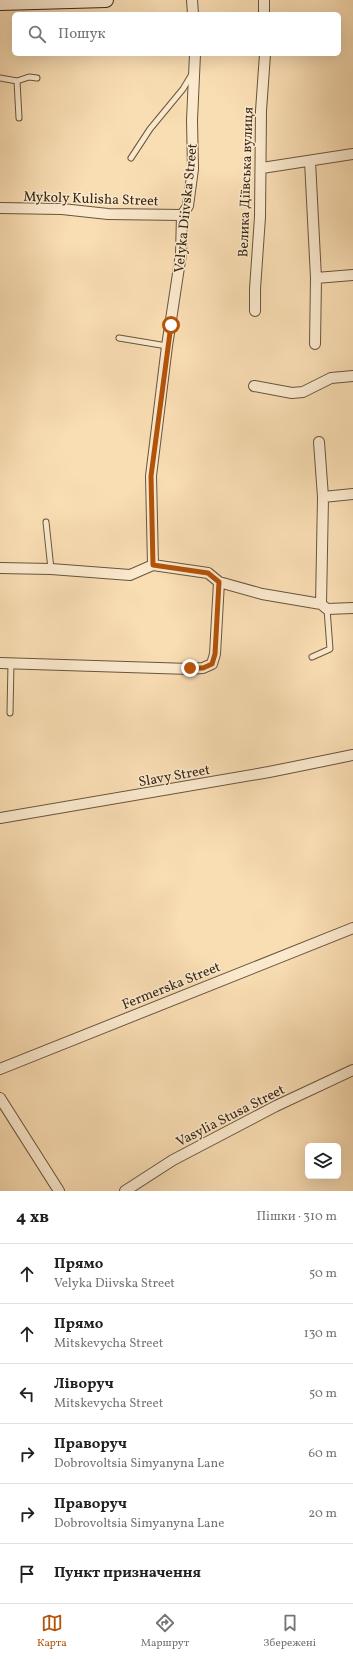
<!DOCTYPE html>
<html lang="uk">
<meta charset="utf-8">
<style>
:root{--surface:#fff;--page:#f6f6f6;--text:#202124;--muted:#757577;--line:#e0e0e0;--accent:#b45309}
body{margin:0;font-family:Vollkorn,serif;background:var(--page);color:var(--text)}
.controls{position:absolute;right:12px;bottom:12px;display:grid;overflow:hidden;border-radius:6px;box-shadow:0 4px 16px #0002}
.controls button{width:36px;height:36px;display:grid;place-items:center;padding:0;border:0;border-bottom:1px solid var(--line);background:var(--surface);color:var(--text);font:20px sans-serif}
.stop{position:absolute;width:12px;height:12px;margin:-9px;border:3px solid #b45309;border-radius:50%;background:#fff}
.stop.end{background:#b45309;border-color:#fff;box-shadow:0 1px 4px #0008}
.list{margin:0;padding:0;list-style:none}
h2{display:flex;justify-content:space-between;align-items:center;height:52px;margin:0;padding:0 16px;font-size:17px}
h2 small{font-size:13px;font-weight:400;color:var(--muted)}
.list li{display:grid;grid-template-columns:26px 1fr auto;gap:12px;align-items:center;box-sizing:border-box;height:60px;padding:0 16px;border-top:1px solid var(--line)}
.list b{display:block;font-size:15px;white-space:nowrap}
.list p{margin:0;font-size:13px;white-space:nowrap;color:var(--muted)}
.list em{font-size:13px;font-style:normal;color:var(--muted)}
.icon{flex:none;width:22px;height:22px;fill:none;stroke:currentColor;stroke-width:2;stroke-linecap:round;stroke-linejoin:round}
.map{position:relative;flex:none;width:353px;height:1191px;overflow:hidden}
.search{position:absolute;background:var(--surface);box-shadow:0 4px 16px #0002;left:12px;right:12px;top:12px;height:44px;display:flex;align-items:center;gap:10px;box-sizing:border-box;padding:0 14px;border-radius:6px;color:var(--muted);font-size:15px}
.sheet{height:412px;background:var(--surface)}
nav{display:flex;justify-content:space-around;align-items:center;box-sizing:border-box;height:56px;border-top:1px solid var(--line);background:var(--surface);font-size:11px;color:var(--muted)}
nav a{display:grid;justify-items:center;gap:2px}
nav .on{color:var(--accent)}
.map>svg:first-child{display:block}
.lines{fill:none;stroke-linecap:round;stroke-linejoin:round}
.lane-casing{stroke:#68553c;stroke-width:7}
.street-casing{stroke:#68553c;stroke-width:12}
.secondary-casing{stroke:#382815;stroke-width:16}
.lane{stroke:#fbe9ce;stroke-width:5}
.street{stroke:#fbe9ce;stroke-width:10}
.secondary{stroke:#fbe9ce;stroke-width:14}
.route{stroke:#b45309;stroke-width:5}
.labels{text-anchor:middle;stroke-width:3;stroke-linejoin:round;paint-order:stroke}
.street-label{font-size:14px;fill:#382815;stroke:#fbe9ce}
</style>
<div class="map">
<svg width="353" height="1191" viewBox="0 0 353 1191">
<rect width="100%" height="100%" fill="#f9ddb3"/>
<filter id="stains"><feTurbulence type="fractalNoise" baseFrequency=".005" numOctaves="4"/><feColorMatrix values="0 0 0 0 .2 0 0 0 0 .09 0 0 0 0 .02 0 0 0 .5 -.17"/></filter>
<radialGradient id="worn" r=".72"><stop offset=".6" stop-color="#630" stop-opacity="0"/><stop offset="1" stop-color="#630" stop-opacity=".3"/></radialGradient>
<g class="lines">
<g class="lane-casing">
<path id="lane" d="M 0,78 L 17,81 L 19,118
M 17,81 L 29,77 L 37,78
M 131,158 L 150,129 L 183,89 L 192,74
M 119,338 L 167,346
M 46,522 L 51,569
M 312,657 L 330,649 L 327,609
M 10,713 L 11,663"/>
</g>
<g class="street-casing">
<path id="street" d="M 192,0 L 193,14
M 264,0 L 264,14
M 310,161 L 316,278 L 315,344
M 262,168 L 353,154
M 0,208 L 62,209 L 108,214 L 182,215
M 316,278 L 353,275
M 255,311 L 255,289 L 260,217 L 261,111 L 265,54
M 254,386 L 292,393 L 303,392 L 331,378 L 353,376
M 319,442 L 323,497 L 321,604 L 327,609 L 353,608
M 323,497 L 353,494
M 153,565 L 151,476 L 167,346 L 181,254 L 182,215 L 188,206 L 193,169 L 192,120 L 195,54
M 0,568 L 51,569 L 130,575 L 153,565 L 208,573 L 219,582 L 262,594 L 321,604
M 0,663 L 190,669 L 203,668 L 212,664 L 215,654 L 219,582
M 0,818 L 269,772 L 353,755
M 0,1069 L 353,928
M 0,1098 L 59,1191
M 125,1191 L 173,1160 L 276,1106 L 353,1070"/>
</g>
<g class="secondary-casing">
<path id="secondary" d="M 0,3 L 106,0"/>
</g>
<use href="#lane" class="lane"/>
<use href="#street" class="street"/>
<use href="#secondary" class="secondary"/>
</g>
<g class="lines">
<path class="route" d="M 171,325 L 151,476 L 153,565 L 208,573 L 219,582 L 215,654 L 212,664 L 203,668 L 190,668"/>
</g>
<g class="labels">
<g class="street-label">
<text transform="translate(245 182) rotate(-88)" y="5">Велика Діївська вулиця</text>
<text transform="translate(91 198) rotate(2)" y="5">Mykoly Kulisha Street</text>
<text transform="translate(185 208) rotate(-84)" y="5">Velyka Diivska Street</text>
<text transform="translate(174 775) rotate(-10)" y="5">Slavy Street</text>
<text transform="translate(171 985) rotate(-22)" y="5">Fermerska Street</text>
<text transform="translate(230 1115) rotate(-27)" y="5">Vasylia Stusa Street</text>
</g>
</g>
<rect width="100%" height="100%" filter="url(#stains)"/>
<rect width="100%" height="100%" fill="url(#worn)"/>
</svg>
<div class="controls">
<button><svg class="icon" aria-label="layers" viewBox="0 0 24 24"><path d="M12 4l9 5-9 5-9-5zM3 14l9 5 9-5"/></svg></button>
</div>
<div class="stop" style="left:171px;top:325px"></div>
<div class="stop end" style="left:190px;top:668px"></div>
<div class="search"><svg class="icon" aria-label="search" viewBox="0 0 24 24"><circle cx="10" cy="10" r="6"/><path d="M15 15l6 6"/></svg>Пошук</div>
</div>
<section class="sheet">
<h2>4 хв<small>Пішки · 310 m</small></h2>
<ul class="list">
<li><svg class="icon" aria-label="ahead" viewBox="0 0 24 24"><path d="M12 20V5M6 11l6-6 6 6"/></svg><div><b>Прямо</b><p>Velyka Diivska Street</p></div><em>50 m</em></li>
<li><svg class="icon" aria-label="ahead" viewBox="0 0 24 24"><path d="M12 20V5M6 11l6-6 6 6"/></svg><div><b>Прямо</b><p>Mitskevycha Street</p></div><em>130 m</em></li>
<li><svg class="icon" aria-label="left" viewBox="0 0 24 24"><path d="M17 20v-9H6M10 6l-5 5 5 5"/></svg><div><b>Ліворуч</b><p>Mitskevycha Street</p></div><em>50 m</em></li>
<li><svg class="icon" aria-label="right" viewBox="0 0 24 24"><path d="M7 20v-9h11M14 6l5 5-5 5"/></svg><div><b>Праворуч</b><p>Dobrovoltsia Simyanyna Lane</p></div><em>60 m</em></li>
<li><svg class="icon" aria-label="right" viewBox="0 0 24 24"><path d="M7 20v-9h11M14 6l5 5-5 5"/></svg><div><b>Праворуч</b><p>Dobrovoltsia Simyanyna Lane</p></div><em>20 m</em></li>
<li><svg class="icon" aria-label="arrive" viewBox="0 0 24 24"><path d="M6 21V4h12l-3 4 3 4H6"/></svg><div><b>Пункт призначення</b></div></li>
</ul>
</section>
<nav>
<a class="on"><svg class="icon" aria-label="map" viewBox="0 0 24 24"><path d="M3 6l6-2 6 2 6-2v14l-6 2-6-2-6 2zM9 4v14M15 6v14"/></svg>Карта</a>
<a><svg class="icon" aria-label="directions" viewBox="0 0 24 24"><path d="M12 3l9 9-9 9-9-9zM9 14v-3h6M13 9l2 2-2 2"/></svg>Маршрут</a>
<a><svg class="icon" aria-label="saved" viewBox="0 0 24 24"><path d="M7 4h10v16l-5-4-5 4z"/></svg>Збережені</a>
</nav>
